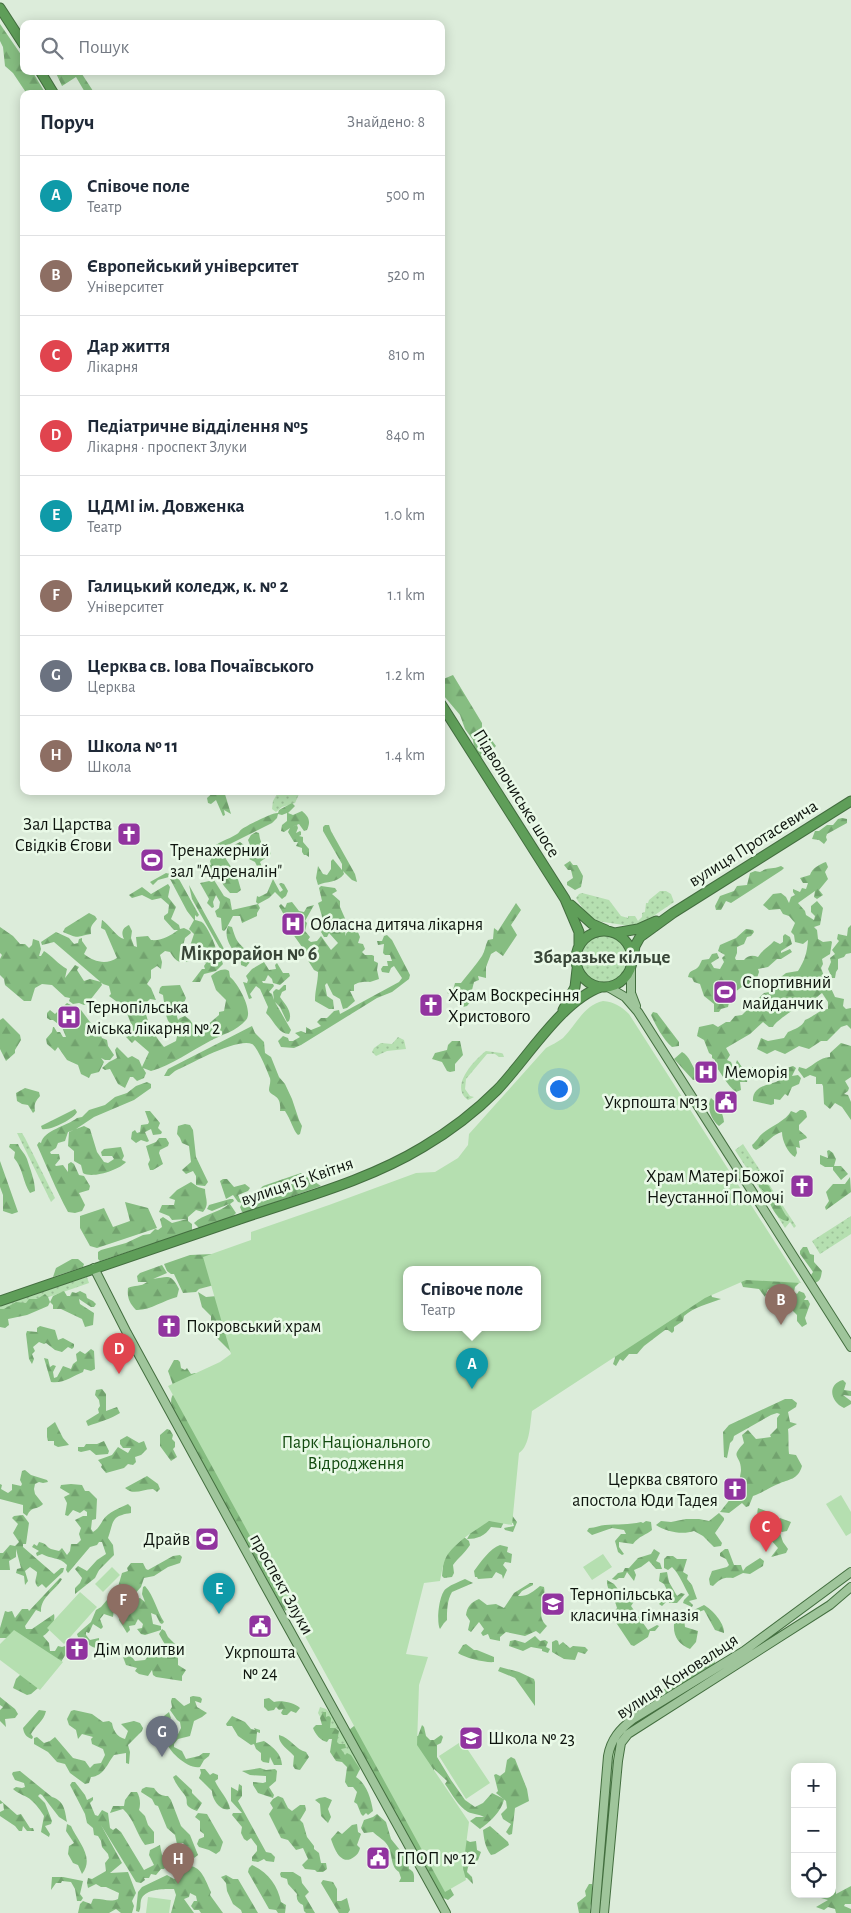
<!DOCTYPE html>
<html lang="uk">
<meta charset="utf-8">
<style>
:root{--surface:#fff;--page:#f2f2f3;--text:#1f2937;--muted:#747a83;--line:#e0e1e3;--accent:#2563eb}
body{margin:0;font-family:"Alegreya Sans",sans-serif;background:var(--page);color:var(--text)}
.controls{position:absolute;right:15px;bottom:15px;display:grid;overflow:hidden;border-radius:10px;box-shadow:0 2px 12px #0003}
.controls button{width:45px;height:45px;display:grid;place-items:center;padding:0;border:0;border-bottom:1px solid var(--line);background:var(--surface);color:var(--text);font:25px sans-serif}
.you{position:absolute;left:558px;top:1088px;width:18px;height:18px;margin:-12px;border:4px solid #fff;border-radius:50%;background:#1a73e8;box-shadow:0 0 0 8px #1a73e833}
.badge{display:grid;place-items:center;width:32px;height:32px;border-radius:50%;background:var(--accent);color:#fff;font-size:16px;font-weight:700}
.pin{position:absolute;translate:-50% -41px;filter:drop-shadow(0 1px 2px #0008)}
.pin::after{content:'';position:absolute;top:26px;width:18px;height:15px;background:inherit;clip-path:polygon(0 0,100% 0,50% 100%)}
.popup{position:absolute;left:403px;top:1266px;width:138px;height:65px;box-sizing:border-box;display:grid;place-content:center;border-radius:10px;background:var(--surface);filter:drop-shadow(0 1px 4px #0005);font-size:16px;white-space:nowrap;color:var(--muted)}
.popup b{font-size:19px;color:var(--text)}
.popup::after{content:'';position:absolute;left:50%;top:100%;margin-left:-10px;border:10px solid transparent;border-top-color:var(--surface)}
.list{margin:0;padding:0;list-style:none}
h2{display:flex;justify-content:space-between;align-items:center;height:65px;margin:0;padding:0 20px;font-size:21px}
h2 small{font-size:16px;font-weight:400;color:var(--muted)}
.list li{display:grid;grid-template-columns:32px 1fr auto;gap:15px;align-items:center;box-sizing:border-box;height:80px;padding:0 20px;border-top:1px solid var(--line)}
.list b{display:block;font-size:19px;white-space:nowrap}
.list p{margin:0;font-size:16px;white-space:nowrap;color:var(--muted)}
.list em{font-size:16px;font-style:normal;color:var(--muted)}
.icon{flex:none;width:28px;height:28px;fill:none;stroke:currentColor;stroke-width:2;stroke-linecap:round;stroke-linejoin:round}
.map{position:relative;flex:none;width:851px;height:1913px;overflow:hidden}
.search{position:absolute;background:var(--surface);box-shadow:0 2px 12px #0003;left:20px;top:20px;width:425px;height:55px;display:flex;align-items:center;gap:12px;box-sizing:border-box;padding:0 18px;border-radius:10px;color:var(--muted);font-size:19px}
.panel{position:absolute;background:var(--surface);box-shadow:0 2px 12px #0003;left:20px;top:90px;width:425px;height:705px;border-radius:10px}
.map>svg:first-child{display:block}
.grass{fill:url(#grass-dots)}
.forest{fill:url(#forest-firs)}
.park{fill:#b5dfb0;fill-rule:evenodd}
.lines{fill:none;stroke-linecap:round;stroke-linejoin:round}
.major-casing{stroke:#436e3f;stroke-width:10}
.highway-casing{stroke:#436e3f;stroke-width:11}
.major{stroke:#9fc59b;stroke-width:8}
.highway{stroke:#5f9e59;stroke-width:9}
.labels{text-anchor:middle;stroke-width:5;stroke-linejoin:round;paint-order:stroke}
.street-label{font-size:18px;fill:#0e140e;stroke:#e9f9e7}
.poi-label{font-size:18px;fill:#0e140e;stroke:#e9f9e7;text-anchor:start}
.park-label{font-size:18px;fill:#134b10;stroke:#e9f9e7}
.neighbourhood-label{font-size:19px;font-weight:bold;fill:#394638;stroke:#e9f9e7}
.quarter-label{font-size:20px;font-weight:bold;fill:#394638;stroke:#e9f9e7}
</style>
<div class="map">
<svg width="851" height="1913" viewBox="0 0 851 1913">
<defs>
<pattern id="grass-dots" width="8" height="8" patternUnits="userSpaceOnUse" patternTransform="scale(1.25)"><rect width="8" height="8" fill="#b5dfb0"/><path d="M2 2h.1M6 6h.1" fill="none" stroke="#9abe96" stroke-width="1.8" stroke-linecap="round"/></pattern>
<pattern id="forest-firs" width="22" height="20" patternUnits="userSpaceOnUse" patternTransform="scale(1.25)"><rect width="22" height="20" fill="#86bd81"/><path d="M5 1l3.5 6h-7zM16 11l3.5 6h-7z" fill="#72a26e"/></pattern>
</defs>
<rect width="100%" height="100%" fill="#dcecda"/>
<path class="grass" d="M 294,791 L 300,792 L 295,803 L 282,807 L 276,812 L 272,809 L 273,801 L 277,794 L 284,793 L 292,794 Z
M 660,891 L 666,891 L 671,894 L 674,902 L 643,923 L 630,926 L 597,921 L 585,912 L 576,898 L 579,894 L 582,893 L 609,900 L 621,916 L 628,918 L 628,916 L 635,916 L 638,921 L 642,917 L 642,913 L 645,912 L 646,903 L 648,903 L 649,900 Z
M579 958a25 25 0 1 1 50 0a25 25 0 1 1-50 0Z
M 398,1037 L 404,1040 L 406,1049 L 387,1051 L 376,1056 L 372,1052 L 374,1048 L 381,1043 L 392,1044 Z
M 486,1051 L 501,1053 L 503,1054 L 504,1057 L 499,1057 L 495,1054 L 487,1054 L 466,1079 L 465,1089 L 470,1096 L 474,1097 L 468,1100 C 449,1087 474,1060 486,1051 Z
M 17,1133 L 22,1133 L 25,1138 L 55,1198 L 51,1202 Z
M 743,1144 L 796,1226 L 794,1228 L 790,1222 L 785,1228 L 735,1150 Z
M 851,1216 L 851,1234 L 820,1254 L 812,1241 Z
M 87,1277 L 89,1283 L 0,1314 L 0,1305 Z
M 678,1695 L 679,1699 L 626,1733 L 610,1812 L 606,1812 C 608,1785 604,1752 623,1730 C 630,1721 666,1702 678,1695 Z
M 320,1707 L 326,1709 L 332,1715 L 360,1766 L 360,1770 L 357,1772 L 349,1770 L 318,1713 Z"/>
<path class="forest" d="M 0,24 L 24,59 L 24,71 L 32,71 L 46,94 L 27,94 L 13,73 L 5,66 L 3,47 L 0,41 Z
M 55,71 L 80,71 L 95,94 L 86,94 L 76,77 L 62,86 Z
M 453,675 L 482,723 L 482,727 L 496,746 L 492,750 L 493,759 L 491,760 L 481,757 L 474,748 L 473,740 L 465,729 L 460,715 L 444,696 L 441,680 Z
M 215,791 L 224,791 L 231,814 L 224,810 L 225,815 L 223,816 L 216,800 L 211,804 L 208,803 L 207,798 Z
M 292,803 L 295,806 L 288,813 L 293,815 L 302,811 C 309,817 311,821 307,830 L 304,831 L 299,824 L 292,827 L 297,825 L 298,828 L 296,833 L 300,831 L 301,832 L 301,835 L 299,836 L 303,837 L 303,842 L 309,849 L 309,857 L 306,855 L 304,855 L 302,852 L 302,848 L 296,846 L 298,842 L 294,842 L 288,832 L 290,828 L 284,832 L 281,831 L 282,825 L 287,821 L 287,813 L 282,815 L 278,814 L 277,818 L 272,823 L 222,848 L 211,850 C 216,842 228,840 237,834 C 239,833 240,830 242,829 C 248,825 273,812 278,813 L 279,810 Z
M 842,818 L 847,819 L 847,823 L 827,834 L 826,837 L 827,840 L 824,844 L 819,840 L 812,839 L 815,831 L 819,831 L 827,825 L 833,825 L 838,819 Z
M 325,825 L 329,825 L 331,831 L 355,874 L 357,882 L 352,880 L 343,871 L 344,874 C 337,883 327,881 318,885 L 316,878 L 318,866 L 323,874 L 327,875 L 331,869 L 331,861 L 333,859 L 342,870 L 342,864 L 323,831 L 323,827 Z
M 256,832 L 259,833 C 260,840 261,846 269,849 L 271,854 L 260,862 L 264,872 L 259,870 L 255,862 L 249,859 L 253,853 L 248,840 L 251,835 Z
M 240,842 L 248,848 L 247,851 L 243,853 L 237,860 L 233,860 L 230,856 L 224,856 L 237,876 L 241,890 L 237,893 L 230,893 L 224,886 L 212,866 L 212,870 L 216,876 L 215,878 L 205,872 L 208,864 L 211,865 L 210,861 L 213,855 L 222,855 L 223,851 L 232,850 L 234,845 Z
M 570,861 L 573,865 L 577,865 L 583,876 L 581,887 L 575,890 L 567,885 L 567,882 L 573,878 L 571,870 L 568,870 L 564,865 Z
M 826,862 L 828,867 L 825,872 L 828,879 L 819,890 L 823,895 L 817,899 L 814,897 L 815,891 L 798,903 L 805,911 L 806,915 L 814,920 L 815,916 L 811,912 L 811,906 L 817,901 L 823,908 L 820,925 L 814,927 L 817,930 L 818,939 L 823,942 L 831,941 L 832,942 L 830,954 L 822,959 L 823,964 L 821,968 L 824,976 L 830,981 L 830,986 L 835,997 L 844,999 L 843,1006 L 846,1009 L 851,1008 L 851,1029 L 847,1025 L 841,1027 L 827,1041 L 821,1041 L 809,1049 L 799,1046 L 785,1054 L 775,1050 L 767,1054 L 757,1049 L 761,1038 L 768,1041 L 784,1038 L 788,1032 C 795,1029 802,1027 805,1020 C 813,1017 819,1010 828,1009 L 828,1002 L 822,993 C 818,996 816,998 813,1001 C 810,1004 808,1002 805,1003 C 799,1006 775,1021 773,1027 L 769,1027 L 763,1022 L 750,1034 L 726,1048 L 730,1055 L 727,1060 L 731,1062 L 733,1067 L 735,1066 L 737,1060 L 744,1070 L 753,1067 L 757,1068 L 748,1077 L 747,1082 L 740,1082 L 741,1090 L 736,1092 C 726,1084 722,1074 715,1065 L 715,1060 L 712,1058 L 712,1055 L 709,1053 L 704,1040 L 697,1036 L 699,1027 L 713,1024 L 718,1027 L 726,1022 L 730,1022 L 735,1016 L 742,1015 L 764,993 L 769,992 L 772,984 L 786,973 L 798,971 C 805,960 807,953 808,940 L 803,944 L 795,942 L 794,935 L 791,932 L 795,923 L 789,916 L 783,914 L 780,909 L 769,910 L 763,905 L 773,894 L 781,893 L 786,897 L 789,903 L 791,897 L 795,895 L 793,892 L 793,889 L 800,892 L 802,888 L 806,889 L 808,883 L 803,883 L 800,878 L 810,875 C 812,868 820,864 826,862 Z
M 781,866 L 784,868 L 782,870 L 731,903 L 726,901 L 721,910 L 716,910 L 715,906 L 720,896 L 734,891 L 737,886 L 747,885 L 750,873 L 755,871 L 760,872 C 770,866 772,870 781,866 Z
M 175,872 L 199,915 L 197,917 L 195,915 L 195,920 C 198,921 201,921 203,923 C 208,928 217,947 217,954 L 220,956 L 223,964 L 216,971 L 204,974 L 200,982 L 192,982 L 202,969 L 205,969 L 204,966 L 206,963 L 202,961 L 202,958 L 206,955 L 207,949 L 204,947 L 189,949 L 194,934 L 189,929 L 194,920 L 187,911 L 169,877 L 158,880 L 153,885 L 150,882 L 166,873 L 170,874 L 174,878 Z
M 273,879 L 280,892 L 283,890 L 279,884 L 281,883 L 284,884 L 288,891 L 286,896 L 282,899 L 275,892 L 269,898 L 258,904 L 256,902 L 257,896 L 259,897 L 267,893 Z
M 214,880 L 224,896 L 230,899 L 232,910 L 258,904 L 260,908 L 257,913 L 257,916 L 242,923 L 240,916 L 233,916 L 226,929 L 224,931 L 222,930 L 221,918 L 217,917 L 215,911 L 219,908 L 220,902 L 216,895 L 213,902 L 214,907 L 212,908 L 207,903 L 209,899 L 200,883 Z
M 168,884 L 170,887 L 168,897 L 176,907 L 171,919 L 179,925 L 180,929 L 184,928 L 190,931 L 191,933 L 185,938 L 183,946 L 186,948 L 187,954 L 196,954 L 197,958 C 184,963 178,966 170,952 L 165,951 L 160,955 L 162,962 L 161,969 L 157,966 L 151,970 L 151,978 L 147,984 L 151,988 L 156,1000 L 150,999 L 146,1003 L 149,1011 L 146,1012 C 147,1025 156,1037 164,1047 L 176,1041 L 178,1031 L 185,1032 L 183,1027 L 177,1031 C 169,1024 165,1018 166,1009 L 168,1007 L 164,1002 L 163,995 L 159,993 L 160,988 L 162,986 L 180,985 L 186,998 L 184,1003 L 174,1006 L 178,1020 L 180,1018 L 185,1016 L 190,1020 L 196,1029 L 205,1027 L 219,1015 L 219,1012 L 224,1011 L 226,1000 L 216,990 L 211,976 C 216,972 223,967 229,971 L 230,977 C 237,982 254,1011 246,1020 C 237,1031 221,1035 210,1041 C 191,1051 172,1065 151,1071 L 143,1068 L 146,1073 L 144,1078 L 137,1081 L 133,1077 L 130,1077 L 125,1088 L 118,1084 L 110,1069 L 105,1070 L 102,1068 L 109,1062 L 117,1058 L 115,1050 L 117,1047 L 128,1058 L 132,1056 L 139,1060 L 142,1067 L 149,1052 L 135,1040 L 132,1043 L 126,1037 L 131,1033 L 132,1026 L 126,1011 L 122,1012 L 124,1007 L 109,996 L 111,994 L 109,986 L 103,984 L 54,942 L 42,945 L 41,942 L 56,932 L 69,938 L 74,944 L 78,943 L 79,939 L 82,938 L 82,941 L 87,948 L 84,954 C 94,962 106,965 117,958 L 105,930 L 101,928 L 102,920 C 110,925 117,938 124,939 C 121,933 122,928 129,925 L 132,931 L 131,938 L 134,946 L 137,947 L 136,937 L 148,936 L 151,940 C 162,941 170,936 178,930 L 174,930 L 164,919 L 164,916 L 168,913 L 169,905 L 161,898 L 152,900 L 142,895 L 132,898 L 129,895 L 142,887 L 151,894 Z
M 189,885 L 229,958 L 227,961 L 192,899 Z
M 321,886 L 335,888 L 337,891 L 332,894 L 340,901 L 340,907 L 347,923 L 345,936 L 349,928 L 355,925 L 360,937 L 358,943 L 363,944 L 365,949 L 362,952 L 365,955 L 372,955 L 374,956 L 374,961 L 378,963 L 377,970 L 379,979 L 370,982 C 366,981 357,982 354,985 L 354,991 L 350,991 L 355,1001 L 347,1008 L 343,1009 L 340,999 L 333,995 L 327,983 L 325,985 L 327,996 L 333,1000 L 334,1009 L 329,1009 L 315,1001 C 315,990 318,982 318,972 L 314,970 L 309,962 L 302,947 L 290,930 L 289,924 L 279,906 L 281,904 L 285,908 L 287,903 L 292,902 L 299,911 L 304,912 L 307,907 L 314,905 L 305,921 L 307,923 L 305,931 L 310,937 L 308,940 L 311,942 L 317,941 L 321,936 L 331,950 L 338,943 L 329,933 L 327,937 L 324,937 L 321,932 L 325,927 L 319,906 L 318,903 L 322,901 L 319,888 Z
M 516,903 L 521,910 L 511,925 L 517,935 L 503,956 L 496,951 L 491,954 L 486,967 L 486,978 L 478,976 L 479,980 L 474,982 L 472,990 L 473,993 L 468,995 L 473,999 L 467,1006 L 463,1007 L 453,995 L 447,993 L 453,990 L 455,983 L 461,983 C 468,974 476,965 482,956 C 485,951 485,946 488,940 L 493,939 L 494,928 L 498,931 Z
M 89,913 L 95,916 L 97,919 C 92,925 90,926 91,934 C 74,937 80,939 63,932 L 65,928 Z
M 851,925 L 851,953 L 846,954 L 844,957 L 838,959 L 838,969 L 836,972 L 835,978 L 832,978 L 828,969 L 831,962 L 830,958 L 835,954 L 832,950 L 839,941 L 837,939 L 838,934 L 847,936 L 848,928 Z
M 228,926 L 232,927 C 236,940 237,942 246,950 L 250,962 L 246,967 L 241,965 L 240,953 L 234,952 C 229,944 224,936 228,926 Z
M 0,927 L 13,936 L 20,944 L 25,944 L 29,948 L 32,945 L 33,939 L 39,941 L 41,949 L 39,956 L 41,956 L 44,951 C 52,956 58,964 67,969 L 65,978 L 75,965 L 79,967 L 77,970 L 84,981 L 90,979 L 101,982 L 102,985 L 87,1004 L 84,1005 L 79,1003 L 73,1004 L 69,1001 L 70,998 L 65,997 L 52,985 L 42,984 L 35,988 L 31,1001 L 24,1001 L 5,985 L 4,979 L 0,975 L 0,959 L 2,955 L 0,953 Z
M 746,929 L 753,930 L 754,932 L 751,936 L 747,937 L 744,944 L 737,947 L 737,953 L 735,958 L 736,960 L 744,960 C 748,955 753,955 758,957 C 763,949 769,947 774,941 L 780,944 L 783,942 L 783,936 L 785,934 L 790,937 L 792,944 L 781,951 L 781,953 L 790,949 L 792,952 L 781,959 L 777,959 L 768,967 L 758,969 L 759,972 L 756,981 L 750,982 L 748,986 L 743,986 L 735,992 L 736,997 L 730,998 L 728,1007 L 721,1009 L 719,1012 L 714,1012 L 714,1004 L 704,996 L 700,984 L 694,982 L 692,978 L 688,977 C 690,968 695,972 699,966 C 700,964 701,962 702,960 L 709,959 L 712,954 L 717,953 L 719,958 L 711,963 L 714,968 L 720,969 L 724,962 L 722,958 L 725,955 L 718,951 L 720,945 L 736,938 Z
M 387,935 L 392,940 L 410,975 L 409,979 L 392,992 L 377,998 L 301,1045 L 294,1048 L 281,1047 L 278,1041 L 283,1036 L 288,1038 L 289,1041 L 293,1041 L 300,1037 L 295,1033 L 301,1031 L 306,1033 L 306,1027 L 311,1030 L 321,1026 L 317,1022 L 321,1018 L 327,1018 L 334,1011 L 339,1010 L 340,1014 L 399,982 L 402,978 L 394,966 L 391,968 L 389,973 L 382,972 L 381,969 L 383,966 L 388,966 L 387,961 L 392,961 L 390,955 L 385,955 L 383,953 L 384,944 L 378,945 L 377,941 L 382,941 L 384,936 Z
M 264,962 L 269,970 L 276,969 L 275,965 L 277,963 L 283,973 L 289,973 L 290,976 L 280,985 L 273,983 L 272,979 L 268,975 L 265,981 L 262,981 L 263,983 L 273,984 L 274,986 L 269,992 L 272,994 L 274,1000 L 273,992 L 276,989 L 279,990 L 284,985 L 286,985 L 286,990 L 282,992 L 280,997 C 285,1004 293,1012 289,1021 L 287,1022 L 280,1007 L 275,1002 L 291,1030 L 289,1034 C 278,1034 273,1019 266,1013 L 268,1007 L 260,989 L 256,986 L 250,994 L 252,998 L 249,999 L 243,982 L 247,983 L 248,980 L 246,976 L 252,969 Z
M 67,1003 L 81,1010 L 93,1026 L 91,1031 L 98,1029 L 102,1038 L 107,1040 L 108,1046 L 114,1055 L 110,1060 L 105,1060 L 101,1058 L 104,1062 L 99,1072 L 91,1074 L 89,1078 L 81,1074 L 78,1065 L 67,1060 L 58,1047 L 55,1051 L 47,1044 L 46,1039 L 52,1032 L 53,1027 L 54,1027 L 57,1032 L 60,1032 L 63,1037 L 66,1037 L 62,1027 L 53,1020 L 50,1020 L 47,1018 L 47,1013 L 50,1010 L 55,1014 Z
M 653,1012 L 657,1013 L 679,1042 L 679,1046 L 672,1047 C 663,1039 656,1026 651,1015 Z
M 3,1018 L 20,1035 L 21,1040 L 15,1050 L 15,1053 L 6,1061 L 0,1049 L 0,1020 Z
M 252,1026 L 255,1033 L 264,1042 L 265,1053 L 271,1057 L 279,1077 L 285,1084 L 292,1099 L 299,1120 L 302,1126 L 300,1134 L 298,1135 C 293,1130 291,1120 285,1111 L 280,1111 C 282,1093 270,1097 269,1090 C 269,1086 271,1083 270,1078 C 268,1072 257,1046 252,1044 C 236,1038 191,1064 175,1071 L 169,1076 L 164,1076 L 168,1069 Z
M 452,1041 L 460,1041 L 463,1055 L 455,1064 L 455,1071 L 450,1072 L 447,1071 L 442,1062 L 432,1059 L 435,1053 L 447,1050 L 448,1045 Z
M 841,1043 L 851,1046 L 851,1077 L 845,1081 L 849,1088 L 848,1091 L 844,1094 L 848,1095 L 851,1102 L 851,1120 L 842,1107 L 835,1103 L 830,1109 L 824,1104 L 823,1086 L 822,1084 L 816,1084 L 816,1077 L 810,1075 L 804,1078 L 798,1070 L 799,1067 L 806,1069 C 815,1064 819,1058 830,1057 L 830,1053 Z
M 682,1052 C 690,1056 692,1067 698,1074 L 698,1079 L 693,1080 L 674,1059 Z
M 793,1066 L 796,1068 L 792,1076 L 798,1075 L 801,1078 L 799,1084 L 792,1087 L 788,1096 L 785,1094 L 780,1100 L 774,1099 L 774,1104 L 771,1105 L 753,1101 C 752,1087 767,1085 776,1082 C 780,1080 783,1077 787,1075 L 787,1068 Z
M 147,1082 L 151,1084 L 151,1088 L 134,1100 L 94,1117 L 76,1129 L 84,1126 L 90,1129 L 97,1152 L 104,1162 L 108,1163 L 114,1159 L 112,1156 L 102,1156 L 101,1152 L 104,1149 L 121,1147 L 124,1156 L 122,1160 L 126,1162 C 119,1170 92,1179 83,1173 L 81,1165 L 74,1161 L 74,1151 L 68,1146 L 69,1132 L 74,1130 L 68,1132 L 65,1141 L 58,1143 L 56,1148 L 50,1152 L 51,1154 L 59,1154 L 60,1159 L 55,1165 L 56,1166 L 63,1165 L 68,1172 L 68,1164 L 71,1162 L 74,1164 L 79,1175 L 84,1176 L 90,1186 L 89,1190 L 79,1193 L 85,1205 L 82,1211 L 75,1213 L 68,1212 C 56,1190 47,1167 37,1145 L 39,1142 L 41,1143 C 44,1130 67,1126 77,1118 L 82,1117 L 89,1110 L 105,1105 L 115,1097 L 127,1093 L 136,1086 Z
M 25,1088 L 39,1092 L 40,1096 C 35,1102 34,1104 35,1111 L 33,1113 L 28,1105 L 22,1104 L 17,1101 L 16,1093 Z
M 711,1098 C 718,1104 723,1112 724,1122 L 719,1126 C 711,1120 706,1106 711,1098 Z
M 75,1109 L 77,1112 C 74,1119 50,1131 42,1129 L 41,1126 Z
M 800,1110 L 803,1110 L 806,1112 L 807,1117 L 799,1125 L 799,1130 L 806,1136 L 807,1138 L 799,1141 L 800,1148 L 796,1147 L 797,1153 L 795,1157 C 788,1153 782,1141 782,1132 C 771,1135 766,1145 756,1150 L 753,1148 L 752,1145 C 757,1141 759,1136 763,1133 C 770,1127 787,1120 791,1111 L 796,1113 Z
M 145,1111 L 150,1111 L 160,1123 L 158,1128 L 162,1132 L 161,1134 L 153,1135 L 151,1129 L 145,1132 L 149,1141 L 147,1142 L 141,1140 L 136,1143 L 131,1139 L 132,1132 L 135,1130 L 137,1133 L 140,1132 L 141,1125 L 148,1124 L 149,1122 Z
M 185,1124 L 190,1125 L 193,1130 L 196,1157 L 208,1182 L 205,1186 L 196,1185 L 196,1176 L 193,1171 L 186,1174 L 182,1170 L 191,1162 L 189,1146 L 182,1143 L 180,1138 L 177,1134 L 178,1126 Z
M 159,1138 L 166,1138 L 169,1143 L 168,1146 L 160,1150 L 159,1153 L 163,1164 L 153,1170 L 150,1170 L 148,1164 L 150,1160 L 146,1146 L 156,1142 Z
M 10,1144 L 18,1144 C 20,1150 25,1153 27,1159 C 30,1169 35,1180 35,1191 L 30,1193 C 23,1183 23,1168 14,1158 L 15,1152 L 9,1147 Z
M 829,1150 L 833,1153 L 836,1159 L 834,1166 L 841,1166 L 848,1174 L 841,1180 L 833,1170 L 833,1167 L 825,1167 L 820,1164 L 820,1155 L 828,1158 L 827,1151 Z
M 0,1161 L 18,1212 L 12,1214 L 3,1211 L 3,1195 L 0,1187 Z
M 759,1170 L 766,1184 L 769,1186 C 771,1192 776,1195 779,1201 C 781,1207 784,1214 789,1219 L 788,1221 C 776,1221 770,1204 767,1194 L 759,1187 L 759,1182 L 755,1179 L 755,1174 Z
M 301,1173 L 321,1186 L 248,1212 L 242,1212 L 240,1207 L 245,1200 L 258,1194 L 259,1190 L 263,1186 Z
M 850,1177 L 851,1192 L 826,1210 L 825,1207 L 829,1201 L 826,1192 L 833,1184 L 845,1184 Z
M 223,1179 L 227,1179 L 234,1187 L 245,1184 L 250,1188 L 248,1191 L 238,1195 L 242,1203 L 238,1202 L 233,1195 L 226,1199 L 220,1181 Z
M 191,1182 L 198,1187 L 205,1189 C 205,1198 210,1204 203,1212 L 196,1210 L 188,1217 L 188,1221 L 192,1224 L 192,1231 L 100,1261 L 98,1259 L 98,1252 L 101,1250 L 126,1243 L 143,1235 L 150,1234 L 155,1229 L 158,1230 L 162,1227 L 160,1219 L 163,1217 L 172,1223 L 187,1219 L 172,1220 L 169,1216 L 159,1212 L 162,1205 L 174,1205 L 175,1200 L 169,1198 L 177,1190 Z
M 230,1199 L 233,1199 L 234,1201 L 230,1204 L 236,1213 C 228,1223 212,1229 199,1228 L 194,1223 C 203,1214 219,1213 229,1204 L 212,1211 L 207,1209 L 209,1205 Z
M 125,1202 L 148,1208 L 157,1228 L 97,1248 L 90,1246 L 80,1228 L 80,1216 L 104,1208 L 113,1227 L 130,1221 Z
M 803,1247 L 807,1247 L 810,1254 L 814,1255 L 814,1262 L 822,1271 C 821,1276 821,1281 815,1283 L 811,1275 L 813,1272 L 811,1269 L 800,1254 L 800,1251 Z
M 213,1254 L 214,1285 L 199,1289 L 196,1292 L 183,1293 L 174,1274 L 171,1274 L 167,1271 L 164,1264 L 190,1255 Z
M 72,1259 L 78,1259 L 84,1264 L 83,1267 L 53,1277 L 56,1268 Z
M 162,1265 L 167,1273 L 153,1279 C 168,1277 171,1273 179,1289 L 177,1297 C 164,1300 149,1311 136,1310 C 129,1303 127,1297 128,1288 C 134,1285 141,1287 147,1282 L 138,1282 L 137,1276 L 140,1273 Z
M 740,1279 L 798,1281 L 799,1283 L 795,1287 L 794,1292 L 797,1294 L 799,1291 L 804,1293 L 806,1297 L 804,1300 L 808,1300 L 810,1304 L 805,1318 L 807,1324 L 802,1327 L 797,1321 L 797,1315 L 789,1307 L 790,1304 L 779,1302 L 774,1294 L 768,1289 L 765,1297 L 759,1289 L 743,1287 Z
M 64,1291 L 67,1296 L 70,1296 L 72,1292 L 76,1293 L 80,1291 L 86,1294 L 87,1298 L 93,1301 L 96,1304 L 94,1307 L 91,1307 L 79,1299 L 80,1304 L 94,1313 L 93,1325 L 85,1327 L 82,1319 L 61,1309 L 53,1309 L 53,1305 L 50,1302 L 48,1306 L 27,1315 L 8,1319 L 9,1325 L 5,1328 L 0,1327 L 0,1309 L 4,1309 L 16,1302 L 26,1303 L 29,1299 L 37,1299 L 45,1294 L 48,1297 L 50,1302 L 53,1296 Z
M 710,1291 L 712,1297 L 721,1299 C 708,1304 694,1307 684,1316 L 683,1321 L 674,1327 L 674,1331 L 672,1333 L 668,1330 L 665,1330 L 644,1346 L 637,1354 L 629,1354 L 623,1361 L 620,1359 L 616,1366 L 613,1364 L 615,1358 L 614,1355 Z
M 198,1292 L 206,1297 L 218,1296 L 232,1353 L 211,1332 L 211,1316 L 202,1307 Z
M 40,1326 L 55,1330 L 58,1340 L 63,1338 L 74,1344 L 74,1347 L 72,1349 L 68,1347 L 62,1352 L 55,1350 L 46,1343 L 44,1344 L 39,1342 L 33,1347 L 35,1351 L 32,1354 L 34,1359 L 32,1364 L 29,1359 L 26,1334 L 27,1331 L 37,1332 L 37,1328 Z
M 91,1349 L 94,1351 L 95,1369 L 91,1371 L 84,1369 L 83,1372 C 73,1376 63,1384 51,1382 L 44,1358 L 48,1359 L 50,1367 L 53,1365 L 56,1366 L 53,1372 L 54,1378 L 57,1377 L 63,1366 L 71,1369 L 73,1364 L 77,1361 L 76,1354 L 80,1351 L 85,1354 Z
M 174,1360 L 178,1360 L 180,1362 L 181,1368 L 185,1370 L 187,1368 L 191,1374 L 195,1373 L 197,1374 L 173,1385 L 168,1371 Z
M 843,1380 L 846,1383 L 844,1390 L 851,1391 L 851,1396 L 843,1395 L 851,1401 L 851,1404 L 844,1408 C 830,1402 827,1384 843,1380 Z
M 102,1389 L 106,1394 L 106,1411 L 117,1407 L 120,1413 C 111,1419 99,1422 88,1426 L 86,1421 L 99,1413 L 98,1409 L 100,1406 L 99,1400 L 95,1395 L 96,1390 Z
M 175,1392 L 288,1605 L 288,1609 L 285,1611 L 276,1598 L 178,1417 C 173,1408 167,1401 175,1392 Z
M 785,1399 L 792,1399 L 797,1403 L 796,1407 L 788,1412 L 790,1422 L 797,1424 L 788,1429 C 789,1438 788,1445 789,1454 L 796,1455 L 802,1466 C 798,1480 789,1479 778,1484 C 770,1487 762,1493 753,1496 L 749,1506 L 746,1507 L 742,1503 L 729,1513 L 720,1512 L 731,1498 L 746,1488 L 745,1482 L 740,1478 C 740,1475 741,1472 741,1470 C 741,1454 729,1459 744,1443 L 742,1435 L 748,1430 L 756,1439 L 771,1437 L 770,1435 L 777,1428 L 777,1418 L 780,1414 L 777,1413 L 771,1415 L 734,1436 L 733,1440 L 730,1443 L 727,1458 L 724,1457 L 723,1432 L 729,1425 Z
M 55,1422 L 63,1438 L 69,1445 L 58,1447 L 54,1445 L 54,1441 L 48,1441 L 47,1437 L 47,1428 Z
M 167,1429 L 170,1430 L 173,1435 L 172,1439 L 175,1442 L 175,1447 L 173,1449 L 177,1457 L 171,1461 L 160,1446 L 160,1435 Z
M 127,1436 L 139,1443 L 144,1441 L 147,1449 L 141,1455 L 135,1457 L 136,1462 L 133,1465 L 128,1464 L 124,1468 L 106,1473 L 101,1467 L 102,1465 L 98,1460 L 112,1455 L 118,1447 L 128,1453 L 131,1448 L 123,1448 L 120,1444 L 120,1440 Z
M 104,1441 L 109,1451 L 108,1454 L 96,1455 L 90,1450 L 81,1452 L 78,1451 L 78,1447 L 84,1447 L 86,1444 L 97,1444 Z
M 25,1470 L 31,1475 L 47,1480 L 48,1482 L 43,1483 L 39,1482 L 35,1484 L 34,1489 L 35,1494 L 43,1504 C 36,1511 32,1505 27,1516 L 23,1513 L 23,1505 L 0,1499 L 0,1484 L 2,1485 L 1,1489 L 8,1493 L 12,1490 L 12,1484 L 21,1486 L 22,1484 L 20,1480 L 22,1471 Z
M 147,1476 L 158,1484 L 160,1489 L 157,1492 L 153,1489 C 142,1489 134,1496 125,1488 Z
M 71,1484 L 82,1485 L 85,1491 L 89,1491 L 97,1499 L 96,1519 L 92,1520 L 91,1529 L 93,1532 C 98,1529 100,1525 103,1520 C 108,1512 120,1508 128,1504 L 131,1507 L 131,1513 C 110,1516 114,1522 108,1538 L 113,1545 L 114,1555 L 99,1570 L 95,1578 L 75,1594 L 75,1588 L 80,1583 L 82,1578 L 75,1569 L 78,1566 L 87,1571 L 97,1560 L 106,1554 L 102,1542 L 99,1542 L 97,1545 L 90,1547 L 68,1573 L 66,1570 L 67,1565 C 60,1557 50,1559 42,1554 L 37,1556 L 36,1553 L 39,1551 L 32,1547 L 34,1544 L 37,1546 L 39,1542 C 48,1544 45,1546 51,1549 L 59,1551 L 62,1548 L 67,1555 L 70,1551 L 71,1544 L 77,1544 L 81,1540 L 79,1534 L 81,1528 L 75,1520 L 83,1516 L 87,1516 L 87,1512 L 84,1510 L 80,1513 L 73,1510 L 68,1516 L 65,1515 L 67,1503 L 64,1497 L 70,1494 L 60,1488 L 61,1485 Z
M 758,1508 L 766,1511 L 777,1527 L 776,1524 L 780,1518 L 791,1522 L 787,1531 L 782,1532 L 779,1530 L 783,1542 L 788,1549 L 786,1553 L 771,1557 L 778,1548 C 769,1538 754,1523 758,1508 Z
M 508,1510 L 517,1522 L 513,1532 L 505,1530 L 504,1528 L 514,1526 L 513,1523 L 505,1520 L 501,1528 L 491,1527 C 485,1536 477,1539 467,1539 L 471,1532 L 448,1524 Z
M 719,1513 L 724,1518 L 724,1520 L 715,1533 L 722,1543 L 721,1546 L 714,1547 L 703,1536 L 694,1531 C 683,1535 666,1532 656,1525 L 661,1521 L 671,1522 L 686,1519 L 699,1519 L 709,1521 Z
M 23,1515 L 29,1523 L 26,1544 L 23,1544 L 23,1547 L 54,1574 L 61,1568 L 64,1568 L 63,1572 L 46,1588 L 42,1584 L 38,1587 C 33,1582 37,1578 37,1572 L 30,1567 L 25,1571 L 28,1581 L 25,1585 L 24,1576 L 16,1573 L 17,1569 L 21,1568 L 16,1549 L 16,1557 L 9,1561 L 10,1570 L 0,1570 L 0,1553 L 3,1553 L 10,1545 L 15,1546 L 19,1542 L 13,1533 L 18,1524 L 12,1518 L 14,1516 Z
M 646,1521 L 651,1522 L 652,1530 C 646,1535 639,1536 633,1544 L 619,1542 L 619,1547 L 624,1554 L 622,1555 L 618,1552 L 615,1541 L 621,1534 L 626,1534 L 624,1530 L 612,1528 L 592,1535 L 587,1531 L 589,1528 C 596,1528 600,1525 605,1525 C 617,1524 629,1525 641,1522 L 643,1523 Z
M 464,1537 L 469,1541 L 470,1545 C 465,1553 458,1558 453,1565 L 454,1573 L 452,1577 L 444,1578 L 442,1576 L 444,1556 Z
M 500,1545 L 508,1547 L 507,1552 L 512,1554 L 511,1563 L 505,1562 L 503,1565 L 507,1570 L 503,1579 L 502,1575 L 496,1572 L 492,1578 L 478,1579 L 477,1577 L 475,1577 L 474,1571 C 480,1563 490,1548 500,1545 Z
M 654,1549 L 660,1553 L 656,1561 L 660,1563 L 662,1569 L 656,1569 L 649,1561 L 641,1567 L 634,1570 L 636,1575 L 634,1581 L 627,1572 L 624,1578 L 619,1578 L 616,1580 L 612,1579 L 618,1573 L 623,1572 L 625,1568 L 629,1568 L 638,1558 L 651,1554 Z
M 725,1549 L 728,1549 L 734,1565 L 741,1565 L 743,1571 L 746,1567 L 760,1558 L 764,1561 L 763,1566 L 750,1574 L 743,1573 L 733,1578 C 723,1577 720,1579 713,1586 L 710,1585 L 709,1579 L 712,1571 L 727,1567 L 729,1565 L 726,1559 L 720,1556 L 720,1553 Z
M 180,1555 L 182,1557 L 180,1563 L 168,1567 L 154,1576 L 144,1578 L 141,1587 L 132,1597 L 119,1598 L 115,1602 L 113,1617 L 104,1614 L 100,1619 L 103,1627 L 101,1629 L 93,1624 L 89,1633 L 86,1632 L 86,1635 L 90,1640 L 99,1638 L 99,1648 C 90,1649 86,1640 78,1637 L 77,1634 L 91,1622 L 96,1610 L 101,1607 L 118,1587 L 122,1573 L 128,1571 L 127,1568 L 131,1563 L 143,1563 L 146,1569 L 148,1570 L 173,1556 Z
M 667,1556 L 673,1556 L 677,1559 L 687,1559 L 683,1572 L 688,1575 L 687,1579 L 692,1585 L 697,1599 L 689,1601 L 693,1605 L 692,1607 L 683,1603 L 684,1600 L 689,1595 C 683,1585 680,1575 672,1567 L 668,1570 L 664,1568 L 664,1559 Z
M 667,1572 L 669,1582 L 677,1596 L 681,1593 L 685,1594 L 677,1603 L 670,1603 L 667,1601 L 662,1606 L 659,1604 L 663,1600 L 661,1594 L 666,1597 L 668,1592 L 664,1584 L 659,1581 L 660,1573 Z
M 60,1578 L 62,1579 C 56,1590 40,1597 41,1612 L 36,1610 L 25,1626 L 26,1629 L 32,1629 L 54,1614 C 56,1621 50,1632 43,1636 L 49,1643 L 50,1651 L 55,1651 L 58,1646 L 62,1647 L 68,1645 L 69,1649 L 61,1662 L 7,1641 L 6,1638 L 0,1638 L 0,1628 L 5,1611 L 8,1612 L 12,1611 L 15,1618 L 22,1609 L 28,1609 L 29,1611 Z
M 465,1579 L 473,1583 L 452,1592 C 447,1600 447,1611 447,1620 L 444,1623 L 440,1629 C 436,1622 439,1592 447,1588 C 452,1584 459,1582 465,1579 Z
M 607,1580 L 614,1584 L 621,1593 L 624,1591 L 635,1600 L 631,1606 L 648,1630 L 657,1625 L 659,1626 L 655,1631 L 650,1631 L 648,1637 L 634,1646 L 631,1645 L 613,1618 L 612,1615 L 617,1608 C 615,1598 606,1590 607,1580 Z
M 530,1583 L 533,1583 L 533,1585 L 522,1591 L 518,1596 C 527,1597 534,1591 540,1586 L 544,1587 C 547,1600 534,1615 547,1626 L 540,1634 L 536,1631 L 525,1636 L 506,1632 L 500,1637 L 500,1641 L 490,1639 L 488,1634 L 483,1636 L 481,1633 L 484,1629 L 479,1622 L 471,1632 L 468,1630 L 470,1621 L 466,1615 C 467,1607 471,1602 479,1599 L 487,1605 L 496,1604 L 504,1608 L 514,1593 Z
M 145,1586 C 154,1596 157,1611 164,1622 L 162,1624 L 160,1623 L 156,1615 L 151,1613 L 153,1624 L 161,1626 L 161,1630 L 145,1635 L 141,1634 L 137,1629 L 142,1628 L 143,1624 L 138,1619 L 135,1625 L 129,1626 L 130,1630 L 127,1633 L 119,1620 L 122,1610 L 117,1601 C 122,1598 132,1601 140,1598 L 145,1602 L 142,1594 L 143,1587 Z
M 704,1605 C 713,1610 725,1624 724,1633 L 715,1630 L 704,1610 L 696,1613 L 693,1618 L 691,1616 L 692,1611 Z
M 682,1618 L 684,1618 L 685,1627 L 698,1631 L 696,1642 L 690,1649 C 679,1644 673,1637 674,1624 Z
M 162,1629 L 165,1631 L 168,1637 L 175,1644 L 173,1652 L 178,1658 L 178,1665 L 186,1670 L 182,1676 L 182,1681 L 156,1677 L 153,1675 L 152,1670 L 148,1676 L 139,1674 L 135,1671 L 137,1668 L 126,1665 L 123,1657 L 125,1655 L 131,1656 L 135,1661 L 145,1660 L 151,1653 L 167,1658 L 168,1650 L 159,1634 Z
M 535,1636 L 540,1641 L 545,1640 L 548,1642 L 546,1647 L 550,1649 L 548,1653 L 542,1651 L 542,1649 L 531,1647 L 523,1651 L 509,1646 L 510,1641 L 515,1640 L 525,1643 Z
M 556,1640 L 558,1641 L 559,1645 L 563,1642 L 570,1648 L 573,1646 L 585,1647 L 588,1650 L 585,1654 L 578,1652 L 575,1660 L 564,1659 L 552,1652 L 552,1642 Z
M 466,1644 L 474,1650 L 477,1650 L 494,1657 L 494,1662 C 486,1663 465,1658 458,1653 L 463,1645 Z
M 714,1656 L 715,1665 C 693,1680 672,1691 650,1704 L 646,1703 L 644,1692 L 651,1690 L 655,1694 C 661,1689 669,1688 675,1684 C 680,1681 682,1675 688,1672 L 685,1668 C 689,1664 695,1662 700,1664 Z
M 500,1667 L 519,1672 L 534,1679 L 535,1682 L 535,1706 L 515,1678 L 498,1671 Z
M 20,1675 L 24,1675 L 38,1688 L 31,1694 L 27,1695 L 13,1688 L 16,1679 Z
M 193,1696 L 200,1697 L 202,1699 L 201,1703 L 195,1701 L 197,1707 L 207,1713 L 202,1717 L 194,1721 L 190,1736 L 178,1739 L 174,1744 L 174,1747 L 182,1751 L 186,1759 L 199,1756 L 203,1753 L 210,1753 L 209,1756 L 204,1760 L 200,1767 C 189,1770 167,1751 166,1740 L 172,1738 L 169,1732 L 178,1734 L 181,1728 L 180,1722 L 177,1720 L 170,1710 L 172,1707 L 171,1701 L 172,1698 L 175,1698 L 184,1706 L 190,1703 L 190,1697 Z
M 0,1697 L 15,1709 L 18,1714 L 15,1718 L 5,1719 L 6,1727 L 0,1721 L 0,1710 L 3,1707 L 0,1705 Z
M 269,1698 L 274,1702 C 281,1700 295,1703 300,1708 L 296,1713 L 291,1711 L 287,1715 L 283,1715 L 281,1713 L 283,1709 L 279,1710 L 276,1707 L 274,1710 L 268,1711 L 264,1707 L 264,1699 Z
M 39,1710 L 46,1711 C 44,1721 35,1726 31,1734 L 33,1737 L 32,1739 C 26,1737 24,1734 23,1728 Z
M 74,1710 L 92,1714 L 103,1722 L 109,1721 L 112,1723 C 113,1730 117,1737 125,1739 L 128,1731 L 121,1724 L 134,1721 L 140,1723 L 143,1728 L 142,1731 L 128,1745 L 130,1752 L 129,1764 L 126,1763 L 126,1753 L 114,1755 C 107,1764 104,1776 91,1777 L 89,1783 L 85,1784 L 70,1773 L 65,1764 L 57,1762 L 48,1752 L 34,1744 L 34,1738 L 37,1737 L 44,1743 L 50,1741 L 55,1737 L 73,1758 L 85,1761 L 90,1768 L 94,1764 L 101,1763 L 105,1755 L 103,1749 L 92,1744 L 91,1739 L 93,1737 L 82,1734 L 78,1739 L 76,1730 L 69,1725 L 67,1719 L 71,1711 Z
M 169,1712 L 171,1718 C 165,1725 158,1731 164,1740 L 162,1742 L 153,1741 L 148,1730 L 154,1724 L 160,1724 L 164,1716 Z
M 323,1712 L 326,1712 L 326,1717 L 329,1716 L 331,1718 L 330,1728 L 335,1728 L 339,1731 L 337,1742 L 339,1744 L 345,1744 L 346,1748 L 341,1749 L 345,1755 L 347,1753 L 351,1755 L 360,1769 L 356,1777 C 367,1784 371,1799 373,1811 L 368,1815 L 366,1813 L 363,1816 L 361,1814 L 357,1804 L 354,1802 L 357,1792 L 353,1787 L 348,1787 L 345,1782 L 347,1767 L 342,1762 L 336,1761 L 330,1752 L 332,1739 L 329,1739 L 327,1742 C 321,1741 315,1734 313,1728 L 316,1725 L 322,1725 L 320,1718 Z
M 232,1716 L 245,1722 L 251,1729 L 255,1730 L 254,1728 L 260,1730 L 260,1733 L 257,1732 L 256,1743 L 264,1741 C 274,1748 281,1753 282,1765 L 274,1765 L 270,1757 L 269,1763 L 263,1762 L 261,1760 L 261,1753 L 256,1749 L 254,1744 L 251,1745 L 238,1736 L 232,1726 L 227,1726 L 226,1724 Z
M 422,1725 L 424,1727 L 426,1736 L 430,1740 L 434,1740 L 441,1735 L 443,1737 L 441,1743 L 437,1745 L 437,1757 L 451,1780 L 465,1800 L 475,1807 L 483,1803 L 492,1793 L 504,1799 C 502,1811 489,1823 480,1829 L 470,1821 L 476,1817 L 484,1817 C 479,1814 473,1814 468,1812 C 458,1806 452,1794 445,1784 L 447,1781 L 434,1769 L 434,1776 L 466,1840 L 470,1842 L 476,1841 L 477,1850 L 481,1852 L 478,1860 L 468,1867 L 467,1872 L 472,1877 L 473,1884 L 467,1878 L 463,1877 L 449,1886 L 454,1895 L 448,1900 L 441,1897 L 349,1730 L 354,1726 L 418,1736 Z
M 279,1735 C 291,1738 296,1750 306,1752 L 309,1757 L 300,1770 L 295,1769 L 293,1766 L 294,1756 C 288,1749 278,1744 279,1735 Z
M 511,1757 L 515,1759 L 527,1789 L 529,1801 L 515,1808 L 512,1834 L 509,1835 L 506,1832 L 511,1824 L 503,1819 L 501,1814 L 507,1808 L 506,1801 L 496,1793 L 498,1791 L 494,1775 L 496,1774 L 500,1776 L 505,1772 L 507,1760 Z
M 260,1768 L 266,1770 L 275,1769 L 277,1771 L 276,1781 L 269,1787 L 274,1795 L 273,1798 L 258,1793 L 253,1785 L 253,1782 L 263,1783 L 266,1782 L 266,1776 L 250,1775 L 242,1771 Z
M 200,1769 L 205,1769 L 210,1775 L 213,1773 L 218,1775 L 218,1779 L 215,1781 C 219,1790 229,1800 230,1809 C 221,1812 212,1800 212,1791 L 199,1778 L 201,1773 Z
M 20,1771 L 52,1797 C 65,1801 65,1812 67,1822 L 59,1817 L 42,1795 L 40,1794 L 38,1796 L 45,1803 L 52,1821 L 51,1824 L 45,1826 L 50,1834 L 49,1837 L 41,1832 L 44,1816 C 41,1811 36,1804 31,1800 C 27,1796 18,1794 13,1789 L 16,1787 L 22,1788 L 25,1787 L 24,1783 L 15,1780 L 12,1774 L 13,1772 Z
M 176,1775 L 192,1790 L 192,1793 L 202,1803 L 197,1811 C 180,1804 191,1803 184,1794 C 179,1788 176,1784 173,1777 Z
M 72,1782 L 75,1782 L 85,1795 L 87,1800 L 93,1797 L 93,1800 L 90,1803 L 95,1815 L 98,1816 L 102,1810 L 108,1813 L 110,1828 L 113,1830 L 116,1828 L 121,1832 L 144,1870 L 154,1865 L 149,1855 L 150,1850 L 160,1845 L 162,1855 L 168,1857 L 170,1862 L 164,1869 L 161,1869 L 156,1875 L 151,1874 L 149,1878 L 144,1878 L 145,1880 L 141,1883 L 136,1882 L 101,1825 L 122,1863 L 110,1873 L 128,1872 L 136,1893 L 132,1901 L 134,1906 L 132,1913 L 121,1913 L 116,1909 L 109,1913 L 78,1913 L 80,1904 L 83,1901 L 91,1904 L 93,1899 C 101,1898 110,1903 118,1899 L 119,1893 L 106,1887 L 101,1887 L 96,1884 L 88,1888 L 87,1883 L 88,1878 L 92,1879 L 106,1871 L 105,1863 L 109,1858 L 108,1854 L 102,1847 L 101,1841 L 98,1836 L 94,1835 L 93,1828 L 87,1823 L 85,1814 L 70,1785 Z
M 239,1784 L 242,1786 L 242,1796 L 238,1801 L 266,1852 L 271,1853 L 275,1857 L 274,1862 L 266,1861 L 264,1859 L 258,1862 L 252,1861 L 252,1857 L 257,1851 L 257,1846 L 251,1838 L 247,1841 L 244,1839 L 241,1833 L 242,1827 L 232,1815 L 233,1813 L 242,1813 L 231,1801 L 231,1787 L 238,1791 Z
M 146,1787 L 154,1788 C 158,1794 161,1796 168,1796 L 171,1800 L 181,1826 L 190,1835 L 198,1855 L 194,1858 L 183,1843 L 177,1844 L 175,1835 L 167,1828 L 158,1806 L 155,1805 L 152,1799 L 141,1792 L 142,1789 Z
M 131,1792 L 137,1792 C 140,1797 141,1804 139,1810 L 145,1816 L 148,1825 L 154,1832 L 154,1843 L 145,1845 C 136,1833 134,1819 123,1809 L 110,1813 L 113,1806 L 124,1806 L 125,1800 Z
M 278,1796 L 283,1798 L 288,1808 L 292,1811 L 300,1805 L 305,1805 L 306,1810 L 300,1820 L 303,1823 L 307,1837 L 314,1846 L 314,1849 L 319,1853 L 321,1863 L 326,1863 L 327,1869 L 323,1872 L 317,1872 L 315,1870 L 305,1869 L 302,1865 L 308,1859 L 303,1848 L 296,1850 L 288,1840 L 281,1838 L 269,1814 L 273,1808 L 270,1803 L 273,1799 Z
M 325,1797 L 332,1800 L 328,1809 L 331,1817 L 328,1823 L 321,1816 L 320,1804 L 315,1800 L 319,1798 Z
M 0,1800 L 17,1815 L 21,1814 L 30,1828 L 33,1828 L 34,1831 L 27,1831 L 23,1826 L 22,1831 L 19,1831 L 15,1826 L 0,1816 L 0,1812 L 4,1810 L 3,1803 L 0,1804 Z
M 198,1813 L 207,1814 L 223,1842 L 220,1851 L 216,1854 L 209,1850 L 199,1847 L 197,1844 L 199,1839 L 204,1837 L 204,1834 L 200,1831 L 200,1821 L 195,1817 Z
M 377,1814 L 386,1822 L 391,1839 L 408,1860 L 409,1869 C 415,1872 414,1875 414,1882 L 399,1882 L 401,1878 L 399,1872 C 390,1866 393,1855 388,1846 C 385,1840 378,1837 373,1832 L 364,1833 L 361,1828 L 364,1820 L 373,1817 Z
M 67,1824 L 71,1826 C 78,1842 95,1857 82,1874 L 78,1865 L 73,1863 L 68,1854 L 69,1846 L 74,1843 L 66,1831 Z
M 357,1824 L 358,1832 L 361,1834 L 357,1845 L 360,1848 C 359,1852 358,1854 354,1857 C 341,1867 334,1848 331,1839 L 338,1831 L 342,1834 L 352,1825 Z
M 490,1826 L 508,1842 L 509,1845 L 495,1854 L 491,1855 C 485,1847 484,1839 483,1830 Z
M 252,1865 C 268,1872 278,1886 281,1902 L 286,1905 L 285,1913 L 278,1913 L 276,1910 L 269,1909 L 248,1872 L 249,1868 Z
M 190,1866 C 202,1867 206,1882 211,1892 L 210,1895 L 223,1913 L 201,1913 L 199,1910 L 194,1910 L 191,1906 L 194,1901 L 197,1901 L 196,1896 L 190,1893 L 189,1897 L 184,1899 L 194,1913 L 171,1913 L 176,1895 L 174,1889 C 165,1889 145,1888 141,1900 C 140,1904 141,1908 139,1912 L 136,1911 L 138,1892 L 142,1887 L 167,1875 L 174,1879 L 182,1875 Z
M 281,1872 L 293,1872 L 301,1877 L 302,1883 L 309,1892 L 305,1896 L 315,1913 L 306,1913 L 304,1911 L 303,1905 C 298,1903 296,1899 297,1894 L 288,1884 L 287,1879 L 281,1877 L 280,1874 Z
M 226,1875 L 233,1879 L 238,1879 L 258,1913 L 242,1913 L 241,1910 L 233,1904 L 227,1891 L 226,1883 L 221,1877 Z
M 52,1877 L 63,1877 L 83,1881 L 80,1894 L 83,1898 L 81,1901 L 77,1901 L 75,1889 L 71,1882 L 62,1881 L 61,1883 L 56,1883 L 51,1890 Z
M 323,1880 L 333,1882 L 337,1889 L 337,1901 L 341,1901 L 347,1898 L 350,1910 L 348,1913 L 339,1913 L 321,1883 Z
M 589,1884 L 592,1884 L 593,1895 L 590,1908 L 591,1913 L 579,1913 L 577,1903 L 586,1896 L 585,1891 Z
M 851,1886 L 851,1904 L 845,1904 L 844,1906 L 851,1909 L 851,1913 L 836,1913 L 835,1909 L 828,1907 L 824,1910 L 816,1907 L 828,1900 L 821,1898 L 823,1895 L 832,1894 L 832,1890 L 836,1888 L 836,1894 Z"/>
<path class="park" d="M 603,1001 C 614,1002 621,1006 629,1014 L 801,1283 L 746,1280 L 705,1298 L 532,1411 C 530,1424 530,1446 519,1453 L 512,1525 L 489,1521 C 476,1530 458,1540 448,1554 C 443,1561 442,1572 440,1581 L 424,1583 L 406,1654 L 428,1657 L 419,1685 L 417,1745 L 469,1822 L 463,1868 L 466,1880 L 445,1892 L 168,1386 L 220,1362 L 231,1354 L 203,1257 L 251,1240 L 251,1232 L 329,1205 L 416,1173 L 435,1172 L 458,1158 L 468,1145 L 469,1134 L 546,1048 C 551,1045 558,1042 563,1038 C 576,1025 584,1005 603,1001 ZM 407,1270 L 537,1270 L 537,1328 L 407,1328 Z
M 841,1495 L 851,1512 L 851,1533 L 846,1536 L 826,1504 Z
M 603,1554 L 612,1567 L 592,1580 L 583,1567 Z
M 112,1567 L 120,1575 L 103,1592 L 95,1584 Z
M 80,1592 L 97,1607 L 64,1644 L 47,1628 Z
M 14,1630 L 63,1662 L 40,1690 L 0,1660 L 0,1644 Z
M 462,1741 L 490,1783 L 466,1799 L 439,1756 Z
M 148,1897 L 171,1900 L 169,1913 L 146,1913 Z"/>
<g class="lines">
<g class="major-casing">
<path id="major" d="M 631,969 L 631,993 L 636,1006
M 608,987 L 625,997 L 638,1012 L 851,1347
M 94,1268 L 127,1333 L 263,1582 L 446,1913
M 595,1913 L 608,1756 C 611,1739 620,1729 633,1719 L 744,1651 L 851,1572
M 604,1913 L 618,1761 L 621,1743 L 628,1734 L 830,1605 L 851,1587"/>
</g>
<g class="highway-casing">
<path id="highway" d="M 0,8 L 24,45
M 40,71 L 54,94
M 441,704 L 565,899 L 579,932 L 579,945
M 571,905 L 592,924 L 606,930
M576 959a28 28 0 1 1 56 0a28 28 0 1 1-56 0Z
M 615,933 L 638,929 L 656,921
M 633,959 L 635,946 L 640,937 L 673,913 L 851,801
M 563,1010 L 575,987 L 577,969
M 0,1301 C 80,1273 160,1246 240,1219 C 301,1198 367,1181 423,1147 C 450,1131 475,1112 497,1090 C 526,1060 562,1000 601,987"/>
</g>
<use href="#major" class="major"/>
<use href="#highway" class="highway"/>
</g>
<defs>
<g id="church-square" transform="scale(1.25)"><rect x="-9" y="-9" width="18" height="18" rx="4" fill="#91349f" stroke="#e9f9e7"/><path d="M-1.2-6h2.4v3.5h3.3v2.4h-3.3V6h-2.4V-.1h-3.3v-2.4h3.3Z" fill="#fff"/></g>
<g id="stadium-square" transform="scale(1.25)"><rect x="-9" y="-9" width="18" height="18" rx="4" fill="#91349f" stroke="#e9f9e7"/><path d="M0-5a6.5 5 0 1 0 0 10a6.5 5 0 1 0 0-10ZM-3.5-1.8h7v3.6h-7Z" fill="#fff"/></g>
<g id="hospital-square" transform="scale(1.25)"><rect x="-9" y="-9" width="18" height="18" rx="4" fill="#91349f" stroke="#e9f9e7"/><path d="M-5-5h3v3.5h4V-5h3V5h-3V1.5h-4V5h-3Z" fill="#fff"/></g>
<g id="civic-square" transform="scale(1.25)"><rect x="-9" y="-9" width="18" height="18" rx="4" fill="#91349f" stroke="#e9f9e7"/><path d="M-.6-6.5H3V-4.5H.6V-3L4-1V1h2V6H-6V1h2V-1L-.6-3ZM-1.2 2.5V6h2.4V2.5Z" fill="#fff"/></g>
<g id="school-square" transform="scale(1.25)"><rect x="-9" y="-9" width="18" height="18" rx="4" fill="#91349f" stroke="#e9f9e7"/><path d="M0-5L7-2L0 1L-7-2ZM-4 1L0 2.5L4 1V4Q0 6-4 4Z" fill="#fff"/></g>
</defs>
<g fill-rule="evenodd">
<use href="#church-square" x="129" y="834"/>
<use href="#stadium-square" x="152" y="860"/>
<use href="#hospital-square" x="293" y="924"/>
<use href="#stadium-square" x="725" y="992"/>
<use href="#church-square" x="431" y="1005"/>
<use href="#hospital-square" x="69" y="1017"/>
<use href="#hospital-square" x="706" y="1072"/>
<use href="#civic-square" x="726" y="1102"/>
<use href="#church-square" x="802" y="1186"/>
<use href="#church-square" x="169" y="1326"/>
<use href="#church-square" x="735" y="1489"/>
<use href="#stadium-square" x="207" y="1539"/>
<use href="#school-square" x="553" y="1604"/>
<use href="#civic-square" x="260" y="1626"/>
<use href="#church-square" x="77" y="1649"/>
<use href="#school-square" x="471" y="1738"/>
<use href="#civic-square" x="378" y="1858"/>
</g>
<g class="labels">
<g class="street-label">
<text transform="translate(517 793) rotate(58)" y="6">Підволочиське шосе</text>
<text transform="translate(753 843) rotate(-32)" y="6">вулиця Протасевича</text>
<text transform="translate(297 1181) rotate(-19)" y="6">вулиця 15 Квітня</text>
<text transform="translate(282 1584) rotate(61)" y="6">проспект Злуки</text>
<text transform="translate(677 1676) rotate(-33)" y="6">вулиця Коновальця</text>
</g>
<g class="poi-label">
<text x="112" y="830" text-anchor="end">Зал Царства<tspan x="112" dy="21">Свідків Єгови</tspan></text>
<text x="170" y="856">Тренажерний<tspan x="170" dy="21">зал "Адреналін"</tspan></text>
<text x="310" y="930">Обласна дитяча лікарня</text>
<text x="742" y="988">Спортивний<tspan x="742" dy="21">майданчик</tspan></text>
<text x="448" y="1001">Храм Воскресіння<tspan x="448" dy="21">Христового</tspan></text>
<text x="86" y="1013">Тернопільська<tspan x="86" dy="21">міська лікарня № 2</tspan></text>
<text x="724" y="1078">Меморія</text>
<text x="708" y="1108" text-anchor="end">Укрпошта №13</text>
<text x="784" y="1182" text-anchor="end">Храм Матері Божої<tspan x="784" dy="21">Неустанної Помочі</tspan></text>
<text x="186" y="1332">Покровський храм</text>
<text x="718" y="1485" text-anchor="end">Церква святого<tspan x="718" dy="21">апостола Юди Тадея</tspan></text>
<text x="190" y="1545" text-anchor="end">Драйв</text>
<text x="570" y="1600">Тернопільська<tspan x="570" dy="21">класична гімназія</tspan></text>
<text x="94" y="1655">Дім молитви</text>
<text x="260" y="1658" text-anchor="middle">Укрпошта<tspan x="260" dy="21">№ 24</tspan></text>
<text x="488" y="1744">Школа № 23</text>
<text x="396" y="1864">ГПОП № 12</text>
</g>
<g class="park-label">
<text x="356" y="1448">Парк Національного<tspan x="356" dy="21">Відродження</tspan></text>
</g>
<g class="neighbourhood-label">
<text x="602" y="963">Збаразьке кільце</text>
</g>
<g class="quarter-label">
<text x="249" y="960">Мікрорайон № 6</text>
</g>
</g>
</svg>
<div class="controls">
<button>+</button>
<button>−</button>
<button><svg class="icon" aria-label="locate" viewBox="0 0 24 24"><circle cx="12" cy="12" r="6"/><path d="M12 2v4M12 18v4M2 12h4M18 12h4"/></svg></button>
</div>
<div class="you"></div>
<div class="pin badge" style="left:472px;top:1389px;background:#0f9aa8">A</div>
<div class="popup"><b>Співоче поле</b>Театр</div>
<div class="pin badge" style="left:781px;top:1325px;background:#8d6e63">B</div>
<div class="pin badge" style="left:766px;top:1552px;background:#e0444e">C</div>
<div class="pin badge" style="left:119px;top:1374px;background:#e0444e">D</div>
<div class="pin badge" style="left:219px;top:1614px;background:#0f9aa8">E</div>
<div class="pin badge" style="left:123px;top:1625px;background:#8d6e63">F</div>
<div class="pin badge" style="left:162px;top:1757px;background:#6b7280">G</div>
<div class="pin badge" style="left:178px;top:1884px;background:#8d6e63">H</div>
<div class="search"><svg class="icon" aria-label="search" viewBox="0 0 24 24"><circle cx="10" cy="10" r="6"/><path d="M15 15l6 6"/></svg>Пошук</div>
<section class="panel">
<h2>Поруч<small>Знайдено: 8</small></h2>
<ul class="list">
<li><span class="badge" style="background:#0f9aa8">A</span><div><b>Співоче поле</b><p>Театр</p></div><em>500 m</em></li>
<li><span class="badge" style="background:#8d6e63">B</span><div><b>Європейський університет</b><p>Університет</p></div><em>520 m</em></li>
<li><span class="badge" style="background:#e0444e">C</span><div><b>Дар життя</b><p>Лікарня</p></div><em>810 m</em></li>
<li><span class="badge" style="background:#e0444e">D</span><div><b>Педіатричне відділення №5</b><p>Лікарня · проспект Злуки</p></div><em>840 m</em></li>
<li><span class="badge" style="background:#0f9aa8">E</span><div><b>ЦДМІ ім. Довженка</b><p>Театр</p></div><em>1.0 km</em></li>
<li><span class="badge" style="background:#8d6e63">F</span><div><b>Галицький коледж, к. № 2</b><p>Університет</p></div><em>1.1 km</em></li>
<li><span class="badge" style="background:#6b7280">G</span><div><b>Церква св. Іова Почаївського</b><p>Церква</p></div><em>1.2 km</em></li>
<li><span class="badge" style="background:#8d6e63">H</span><div><b>Школа № 11</b><p>Школа</p></div><em>1.4 km</em></li>
</ul>
</section>
</div>
